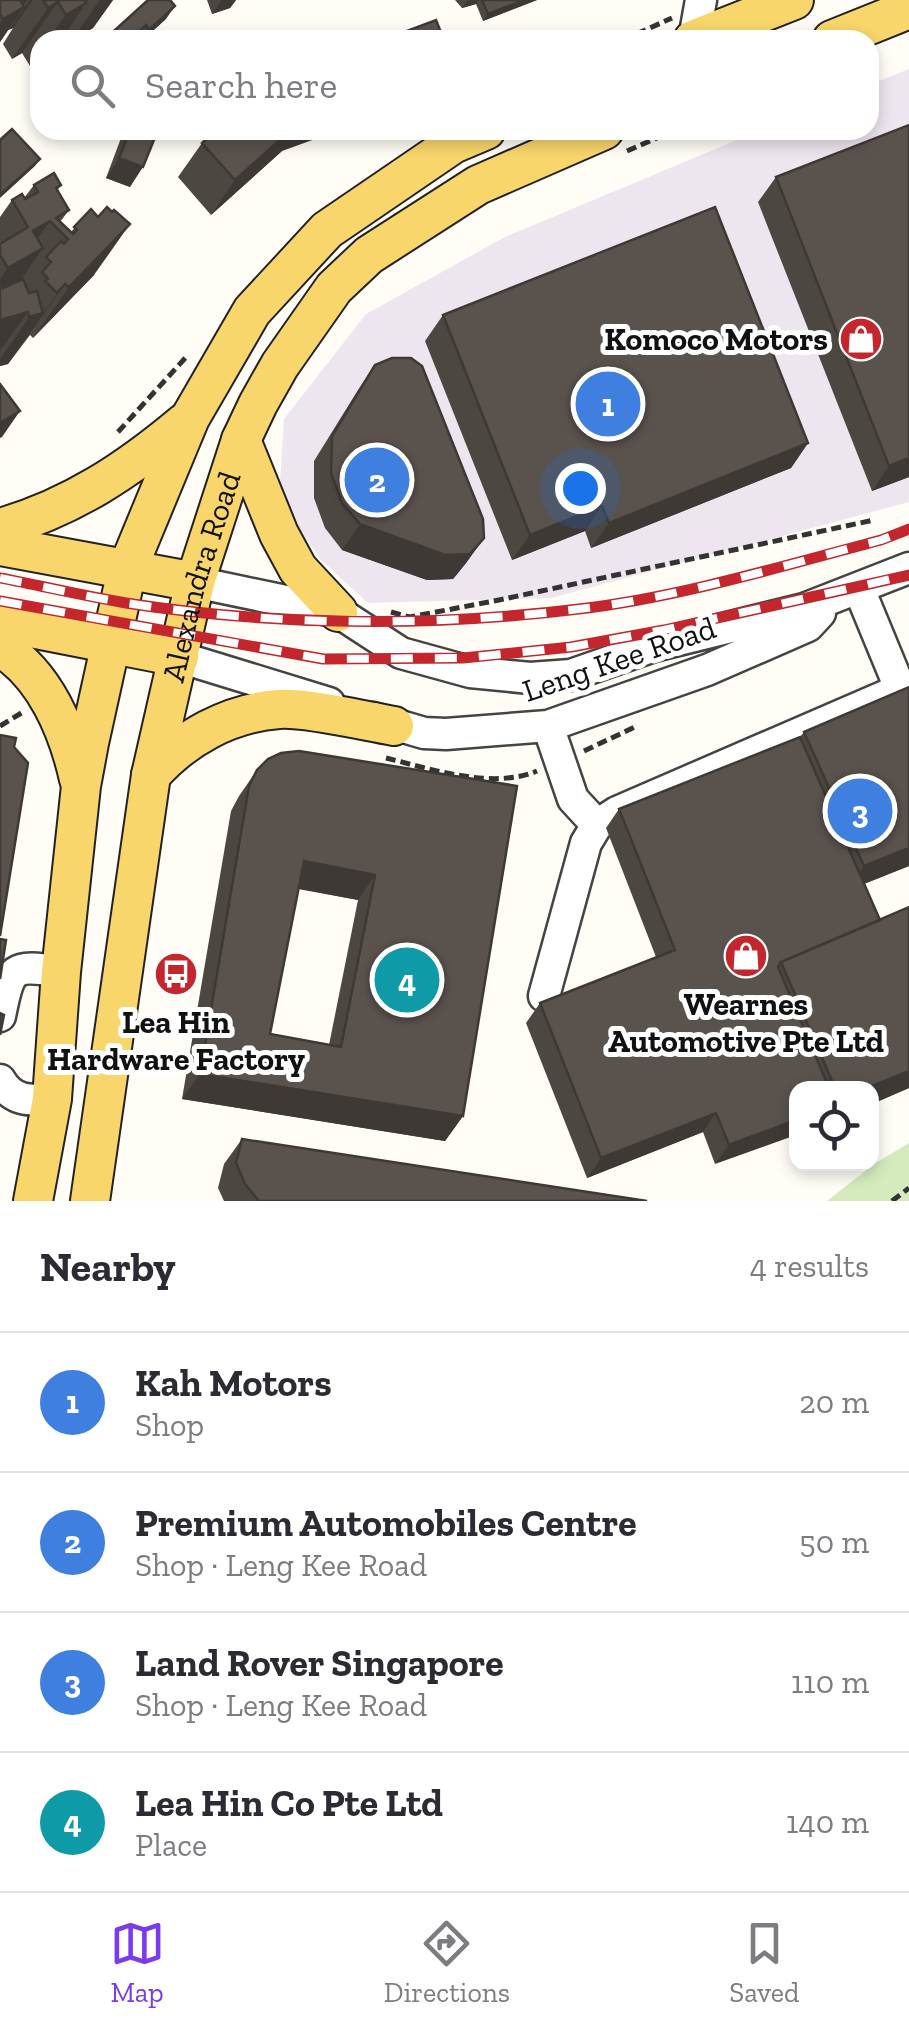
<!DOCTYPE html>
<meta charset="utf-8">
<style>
:root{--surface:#fff;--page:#f7f7f7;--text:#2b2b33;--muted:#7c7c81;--line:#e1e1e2;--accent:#7c3aed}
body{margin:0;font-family:"Zilla Slab",serif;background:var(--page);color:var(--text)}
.controls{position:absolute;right:30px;bottom:30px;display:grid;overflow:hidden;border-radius:20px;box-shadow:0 5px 15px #0003}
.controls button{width:90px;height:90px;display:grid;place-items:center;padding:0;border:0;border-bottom:2px solid var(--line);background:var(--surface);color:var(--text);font:50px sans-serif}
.you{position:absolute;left:580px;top:488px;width:35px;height:35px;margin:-25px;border:8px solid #fff;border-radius:50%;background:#1a73e8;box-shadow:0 0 0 15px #1a73e833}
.badge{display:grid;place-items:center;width:65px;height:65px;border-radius:50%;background:var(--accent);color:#fff;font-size:32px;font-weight:700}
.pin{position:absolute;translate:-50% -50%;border:5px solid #fff;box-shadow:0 2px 10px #0006}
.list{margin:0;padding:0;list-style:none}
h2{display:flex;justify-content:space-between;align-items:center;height:130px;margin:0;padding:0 40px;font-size:42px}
h2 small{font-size:32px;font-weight:400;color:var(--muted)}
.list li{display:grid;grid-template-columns:65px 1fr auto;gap:30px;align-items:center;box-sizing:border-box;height:140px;padding:0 40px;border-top:2px solid var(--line)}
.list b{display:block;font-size:38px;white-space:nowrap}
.list p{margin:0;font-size:32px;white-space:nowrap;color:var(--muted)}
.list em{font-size:32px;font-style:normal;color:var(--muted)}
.icon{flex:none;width:55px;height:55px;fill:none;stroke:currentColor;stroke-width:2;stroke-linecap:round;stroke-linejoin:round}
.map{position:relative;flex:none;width:909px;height:1201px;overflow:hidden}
.search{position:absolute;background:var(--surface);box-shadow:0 5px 15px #0003;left:30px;right:30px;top:30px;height:110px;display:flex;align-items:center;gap:25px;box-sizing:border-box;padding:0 35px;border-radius:30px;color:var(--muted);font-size:38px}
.sheet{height:690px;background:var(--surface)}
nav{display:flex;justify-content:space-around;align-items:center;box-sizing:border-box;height:140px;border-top:2px solid var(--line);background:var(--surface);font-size:28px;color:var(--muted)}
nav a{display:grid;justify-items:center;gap:5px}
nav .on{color:var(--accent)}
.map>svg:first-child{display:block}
.industrial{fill:#eee6ef}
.green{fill:#d5ebbd}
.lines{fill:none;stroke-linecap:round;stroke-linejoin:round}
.minor-casing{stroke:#444;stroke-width:35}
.major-casing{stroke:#222;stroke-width:42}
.path{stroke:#333;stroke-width:5;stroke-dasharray:10 5;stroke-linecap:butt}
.minor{stroke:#fff;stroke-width:30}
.major{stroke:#f9d66b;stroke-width:38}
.rail-casing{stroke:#c4262e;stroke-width:11}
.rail{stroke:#fff;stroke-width:8;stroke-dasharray:22;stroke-linecap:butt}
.wall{fill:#4d4742;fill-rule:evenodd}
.shaded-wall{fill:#3f3936}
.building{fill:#5a524d;stroke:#3f3936;stroke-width:2.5;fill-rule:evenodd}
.labels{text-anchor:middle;stroke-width:10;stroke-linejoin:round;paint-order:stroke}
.poi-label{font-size:32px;font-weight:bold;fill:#111;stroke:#fff}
.street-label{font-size:32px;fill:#111;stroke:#fff}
</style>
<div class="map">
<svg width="909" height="1201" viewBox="0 0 909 1201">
<rect width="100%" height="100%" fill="#fffdf5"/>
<path class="industrial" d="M 909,69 L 909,502 L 551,598 L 368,603 L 320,559 L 279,498 L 284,419 L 366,314 L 505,237 L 761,130 L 869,130 L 869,85 Z"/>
<path class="green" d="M 909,1143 L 909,1201 L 827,1201 L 874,1164 Z"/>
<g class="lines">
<g class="minor-casing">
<path id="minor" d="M 694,39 L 701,0
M 195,582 L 338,612 L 401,653 L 470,672 L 530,678 L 571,675 L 654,646 L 804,609 L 909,568
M 859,589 L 909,710
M 179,657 L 329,703
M 373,718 L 424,733 L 446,734 L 548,726 L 707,670 L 808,626 L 820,613
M 548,726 L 573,799 L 597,825
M 544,996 L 586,843 L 597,825 L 617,812 L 899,690
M 0,1016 C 10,966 12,964 61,972
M 0,1080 C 12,1101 29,1101 52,1099"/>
</g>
<g class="major-casing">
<g id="major">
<path d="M 693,40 L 794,0"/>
<path d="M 832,40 L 909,9"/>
<path d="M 241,440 L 279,534 L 298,569 L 338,612"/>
<path d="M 0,528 C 71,508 128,470 184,423"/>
<path d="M 0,546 L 195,582"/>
<path d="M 0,622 L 179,657"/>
<path d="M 0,647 C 45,674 68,730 79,779"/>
<path d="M 151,775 C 184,738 228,713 279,709 C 306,707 364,721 394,726"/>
<path d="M 33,1201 L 52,1099 L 61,972 L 81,786 L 89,743 L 127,570 L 190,418 L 252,311 L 327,230 L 453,144 L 486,130"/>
<path id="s1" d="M 90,1201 L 151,775 L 195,582 L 241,440 L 258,404 L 280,365 L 334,288 L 369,255 L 478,185 L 604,130"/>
</g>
</g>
<path class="path" d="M 623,40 L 672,18
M 627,151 L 675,130
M 118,432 L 188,355
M 391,612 L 410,617 L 499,600 L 874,520
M 0,726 L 23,712
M 584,751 L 637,726
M 386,758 C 431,769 492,790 537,771
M 892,1201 L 909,1188"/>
<use href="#minor" class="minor"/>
<use href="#major" class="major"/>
<g class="rail-casing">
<path id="rail" d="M 0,578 C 42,586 84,596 126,603 C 274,626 431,627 579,609 C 681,597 782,566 881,540 L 909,529
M 0,601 L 323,659 L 463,658 L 571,647 L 664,630 L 909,575"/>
</g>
<use href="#rail" class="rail"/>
</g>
<path class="wall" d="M 0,0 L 113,0 L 93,28 L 73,40 L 70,40 L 65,33 L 61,40 L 40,40 L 40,60 L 30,66 L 22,53 L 12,59 L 3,44 L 13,28 L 8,30 L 0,42 Z
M 207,0 L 236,0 L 230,8 L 212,14 Z
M 455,0 L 537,0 L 483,21 L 476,4 L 462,8 Z
M 166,19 L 143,40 L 104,40 Z
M 124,130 L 158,130 L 130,187 L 106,178 Z
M 202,143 L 282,151 L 211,215 L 178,177 Z
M 776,177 L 909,477 L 872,491 L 758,202 Z
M 34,185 L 61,185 L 57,191 L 69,210 L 60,222 L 71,232 L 91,209 L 94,275 L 33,338 L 30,335 L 8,364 L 0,366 L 0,217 L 12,200 L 24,198 Z
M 443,315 L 808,443 L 791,468 L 591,548 L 585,531 L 512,560 L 425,341 Z
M 375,365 L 484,538 L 466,563 L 453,579 L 427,580 L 342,550 L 325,528 L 314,498 L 314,461 L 358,390 Z
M 909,687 L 909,866 L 864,884 L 880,920 L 909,907 L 909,1088 L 872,1104 L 872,1088 L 796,1088 L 715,1164 L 703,1132 L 587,1178 L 526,1023 L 540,1003 L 656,957 L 606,828 L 619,809 L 800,737 L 804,732 Z
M 257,770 L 517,786 L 463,1116 L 445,1141 L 182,1099 L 231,811 L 239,796 ZM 298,889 L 358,900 L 329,1045 L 270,1034 Z
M 242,1139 L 647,1201 L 224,1201 L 218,1188 L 224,1164 Z"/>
<path class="shaded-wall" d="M 14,0 L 27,0 L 20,10 L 24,7 L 0,42 L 0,24 Z
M 30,0 L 33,0 L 13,28 L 9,30 Z
M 76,0 L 88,0 L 61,40 L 48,40 Z
M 100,0 L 113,0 L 93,28 L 72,40 Z
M 222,0 L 236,0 L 230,8 L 212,14 Z
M 471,0 L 479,0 L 476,4 L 462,8 L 467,1 Z
M 524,0 L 537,0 L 483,21 L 488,14 Z
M 58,2 L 22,53 L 12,59 L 48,8 Z
M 175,6 L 166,19 L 142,40 L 149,30 Z
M 40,52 L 40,60 L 30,66 Z
M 291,130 L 340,130 L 282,151 L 211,215 L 235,180 Z
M 119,158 L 143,167 L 130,187 L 106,178 Z
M 40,159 L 35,166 L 0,198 L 0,195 Z
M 50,221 L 23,259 L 43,248 L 7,299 L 0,279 L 33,231 Z
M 130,224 L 94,275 L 33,338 L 69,287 Z
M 65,284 L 8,364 L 0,366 L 0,359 L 29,317 L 43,313 Z
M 28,312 L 0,351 L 0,320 Z
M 20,411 L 2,437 L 0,438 L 0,423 Z
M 808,443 L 791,468 L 591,548 L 609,523 Z
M 909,458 L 909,477 L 872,491 L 889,466 Z
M 602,506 L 585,531 L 512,560 L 530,535 Z
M 360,524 L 484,538 L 466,563 L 453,579 L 427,580 L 342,550 Z
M 909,848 L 909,866 L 846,891 L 864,866 Z
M 304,861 L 375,875 L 358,900 L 286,886 Z
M 909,1071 L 909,1088 L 872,1104 L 872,1088 L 867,1088 Z
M 200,1074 L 463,1116 L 445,1141 L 182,1099 Z
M 716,1113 L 703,1132 L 587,1178 L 601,1158 Z
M 796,1120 L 796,1135 L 715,1164 L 729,1145 Z"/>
<path class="building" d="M 0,0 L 20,0 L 24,7 L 3,19 L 0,14 Z
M 43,0 L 85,0 L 86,3 L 66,15 L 58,2 L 48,8 Z
M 148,0 L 170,0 L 175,6 L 149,30 L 146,25 L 130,40 L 104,40 Z
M 482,0 L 524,0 L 488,14 Z
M 436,20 L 444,40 L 383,40 Z
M 909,125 L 909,458 L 889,466 L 776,177 Z
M 12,129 L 40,159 L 0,195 L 0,140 Z
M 130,130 L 158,130 L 143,167 L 119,158 Z
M 216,130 L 291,130 L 235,180 L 202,143 Z
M 54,173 L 61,185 L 56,188 L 69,210 L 56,218 L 73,234 L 77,230 L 74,227 L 91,209 L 98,217 L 107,207 L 112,212 L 114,210 L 130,224 L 69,287 L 65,284 L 57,293 L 45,281 L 48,279 L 42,272 L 51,262 L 46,257 L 61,241 L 64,244 L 68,239 L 50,221 L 33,231 L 43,248 L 8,268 L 0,255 L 0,244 L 28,227 L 12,200 L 22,194 L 25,199 L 38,192 L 34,185 Z
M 715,207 L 808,443 L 609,523 L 602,506 L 530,535 L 443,315 Z
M 23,279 L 29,293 L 37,291 L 43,313 L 29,317 L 28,312 L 0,320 L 0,280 L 3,288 Z
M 392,358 L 411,358 L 422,366 L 483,519 L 484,538 L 470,554 L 445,555 L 360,524 L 342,503 L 331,473 L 332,436 L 375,365 Z
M 0,384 L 20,411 L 0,423 Z
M 909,687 L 909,848 L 864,866 L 804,732 Z
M 0,735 L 16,738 L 14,747 L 28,763 L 0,936 Z
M 800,737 L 880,920 L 781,962 L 778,967 L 829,1088 L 796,1088 L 796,1120 L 729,1145 L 716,1113 L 601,1158 L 540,1003 L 675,950 L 619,809 Z
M 299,751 L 517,786 L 463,1116 L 200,1074 L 249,786 L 257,770 L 268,759 L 281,753 ZM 304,861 L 375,875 L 341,1047 L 270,1034 Z
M 909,907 L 909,1071 L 867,1088 L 835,1088 L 781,962 Z
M 0,939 L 6,940 L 0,979 Z
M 0,1013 L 4,1015 L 0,1035 Z
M 242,1139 L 647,1201 L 259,1201 L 245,1184 L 236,1163 Z"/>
<defs>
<g id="shop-disc" transform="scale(2.25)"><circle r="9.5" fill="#c4262e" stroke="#fff"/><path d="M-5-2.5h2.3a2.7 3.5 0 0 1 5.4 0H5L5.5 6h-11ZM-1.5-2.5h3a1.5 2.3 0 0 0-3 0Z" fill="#fff"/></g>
<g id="bus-disc" transform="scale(2.25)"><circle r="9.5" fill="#c4262e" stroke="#fff"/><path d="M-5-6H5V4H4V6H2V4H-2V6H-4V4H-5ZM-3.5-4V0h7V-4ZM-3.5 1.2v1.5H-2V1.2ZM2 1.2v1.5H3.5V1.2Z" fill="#fff"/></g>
</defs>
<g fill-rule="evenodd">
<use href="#shop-disc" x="861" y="339"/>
<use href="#shop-disc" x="746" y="956"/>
<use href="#bus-disc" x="176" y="974"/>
</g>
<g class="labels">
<g class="poi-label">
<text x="828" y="350" text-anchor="end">Komoco Motors</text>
<text x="746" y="1015">Wearnes<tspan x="746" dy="37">Automotive Pte Ltd</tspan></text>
<text x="176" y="1033">Lea Hin<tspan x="176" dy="37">Hardware Factory</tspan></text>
</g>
<g class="street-label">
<text dy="11" stroke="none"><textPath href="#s1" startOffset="635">Alexandra Road</textPath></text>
<text transform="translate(619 659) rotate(-19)" y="11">Leng Kee Road</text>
</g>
</g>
</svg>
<div class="controls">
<button><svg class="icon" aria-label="locate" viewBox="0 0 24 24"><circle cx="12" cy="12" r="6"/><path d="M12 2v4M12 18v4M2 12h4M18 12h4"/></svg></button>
</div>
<div class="you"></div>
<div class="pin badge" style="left:608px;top:404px;background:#3f7fe0">1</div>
<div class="pin badge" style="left:377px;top:480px;background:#3f7fe0">2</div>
<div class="pin badge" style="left:860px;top:811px;background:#3f7fe0">3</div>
<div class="pin badge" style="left:407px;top:980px;background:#0f9aa8">4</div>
<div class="search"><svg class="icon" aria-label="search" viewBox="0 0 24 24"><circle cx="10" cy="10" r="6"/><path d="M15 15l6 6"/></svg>Search here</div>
</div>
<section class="sheet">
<h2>Nearby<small>4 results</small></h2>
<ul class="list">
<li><span class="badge" style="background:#3f7fe0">1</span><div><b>Kah Motors</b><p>Shop</p></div><em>20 m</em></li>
<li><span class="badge" style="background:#3f7fe0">2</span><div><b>Premium Automobiles Centre</b><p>Shop · Leng Kee Road</p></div><em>50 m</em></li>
<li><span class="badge" style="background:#3f7fe0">3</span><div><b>Land Rover Singapore</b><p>Shop · Leng Kee Road</p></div><em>110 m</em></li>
<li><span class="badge" style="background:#0f9aa8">4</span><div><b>Lea Hin Co Pte Ltd</b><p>Place</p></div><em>140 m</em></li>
</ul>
</section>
<nav>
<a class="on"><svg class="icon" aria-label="map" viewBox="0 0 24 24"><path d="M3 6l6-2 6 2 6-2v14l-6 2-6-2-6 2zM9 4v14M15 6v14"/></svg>Map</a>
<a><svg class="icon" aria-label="directions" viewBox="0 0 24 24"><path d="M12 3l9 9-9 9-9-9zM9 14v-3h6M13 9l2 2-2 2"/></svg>Directions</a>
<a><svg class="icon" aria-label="saved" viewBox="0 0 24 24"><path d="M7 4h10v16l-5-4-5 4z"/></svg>Saved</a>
</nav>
